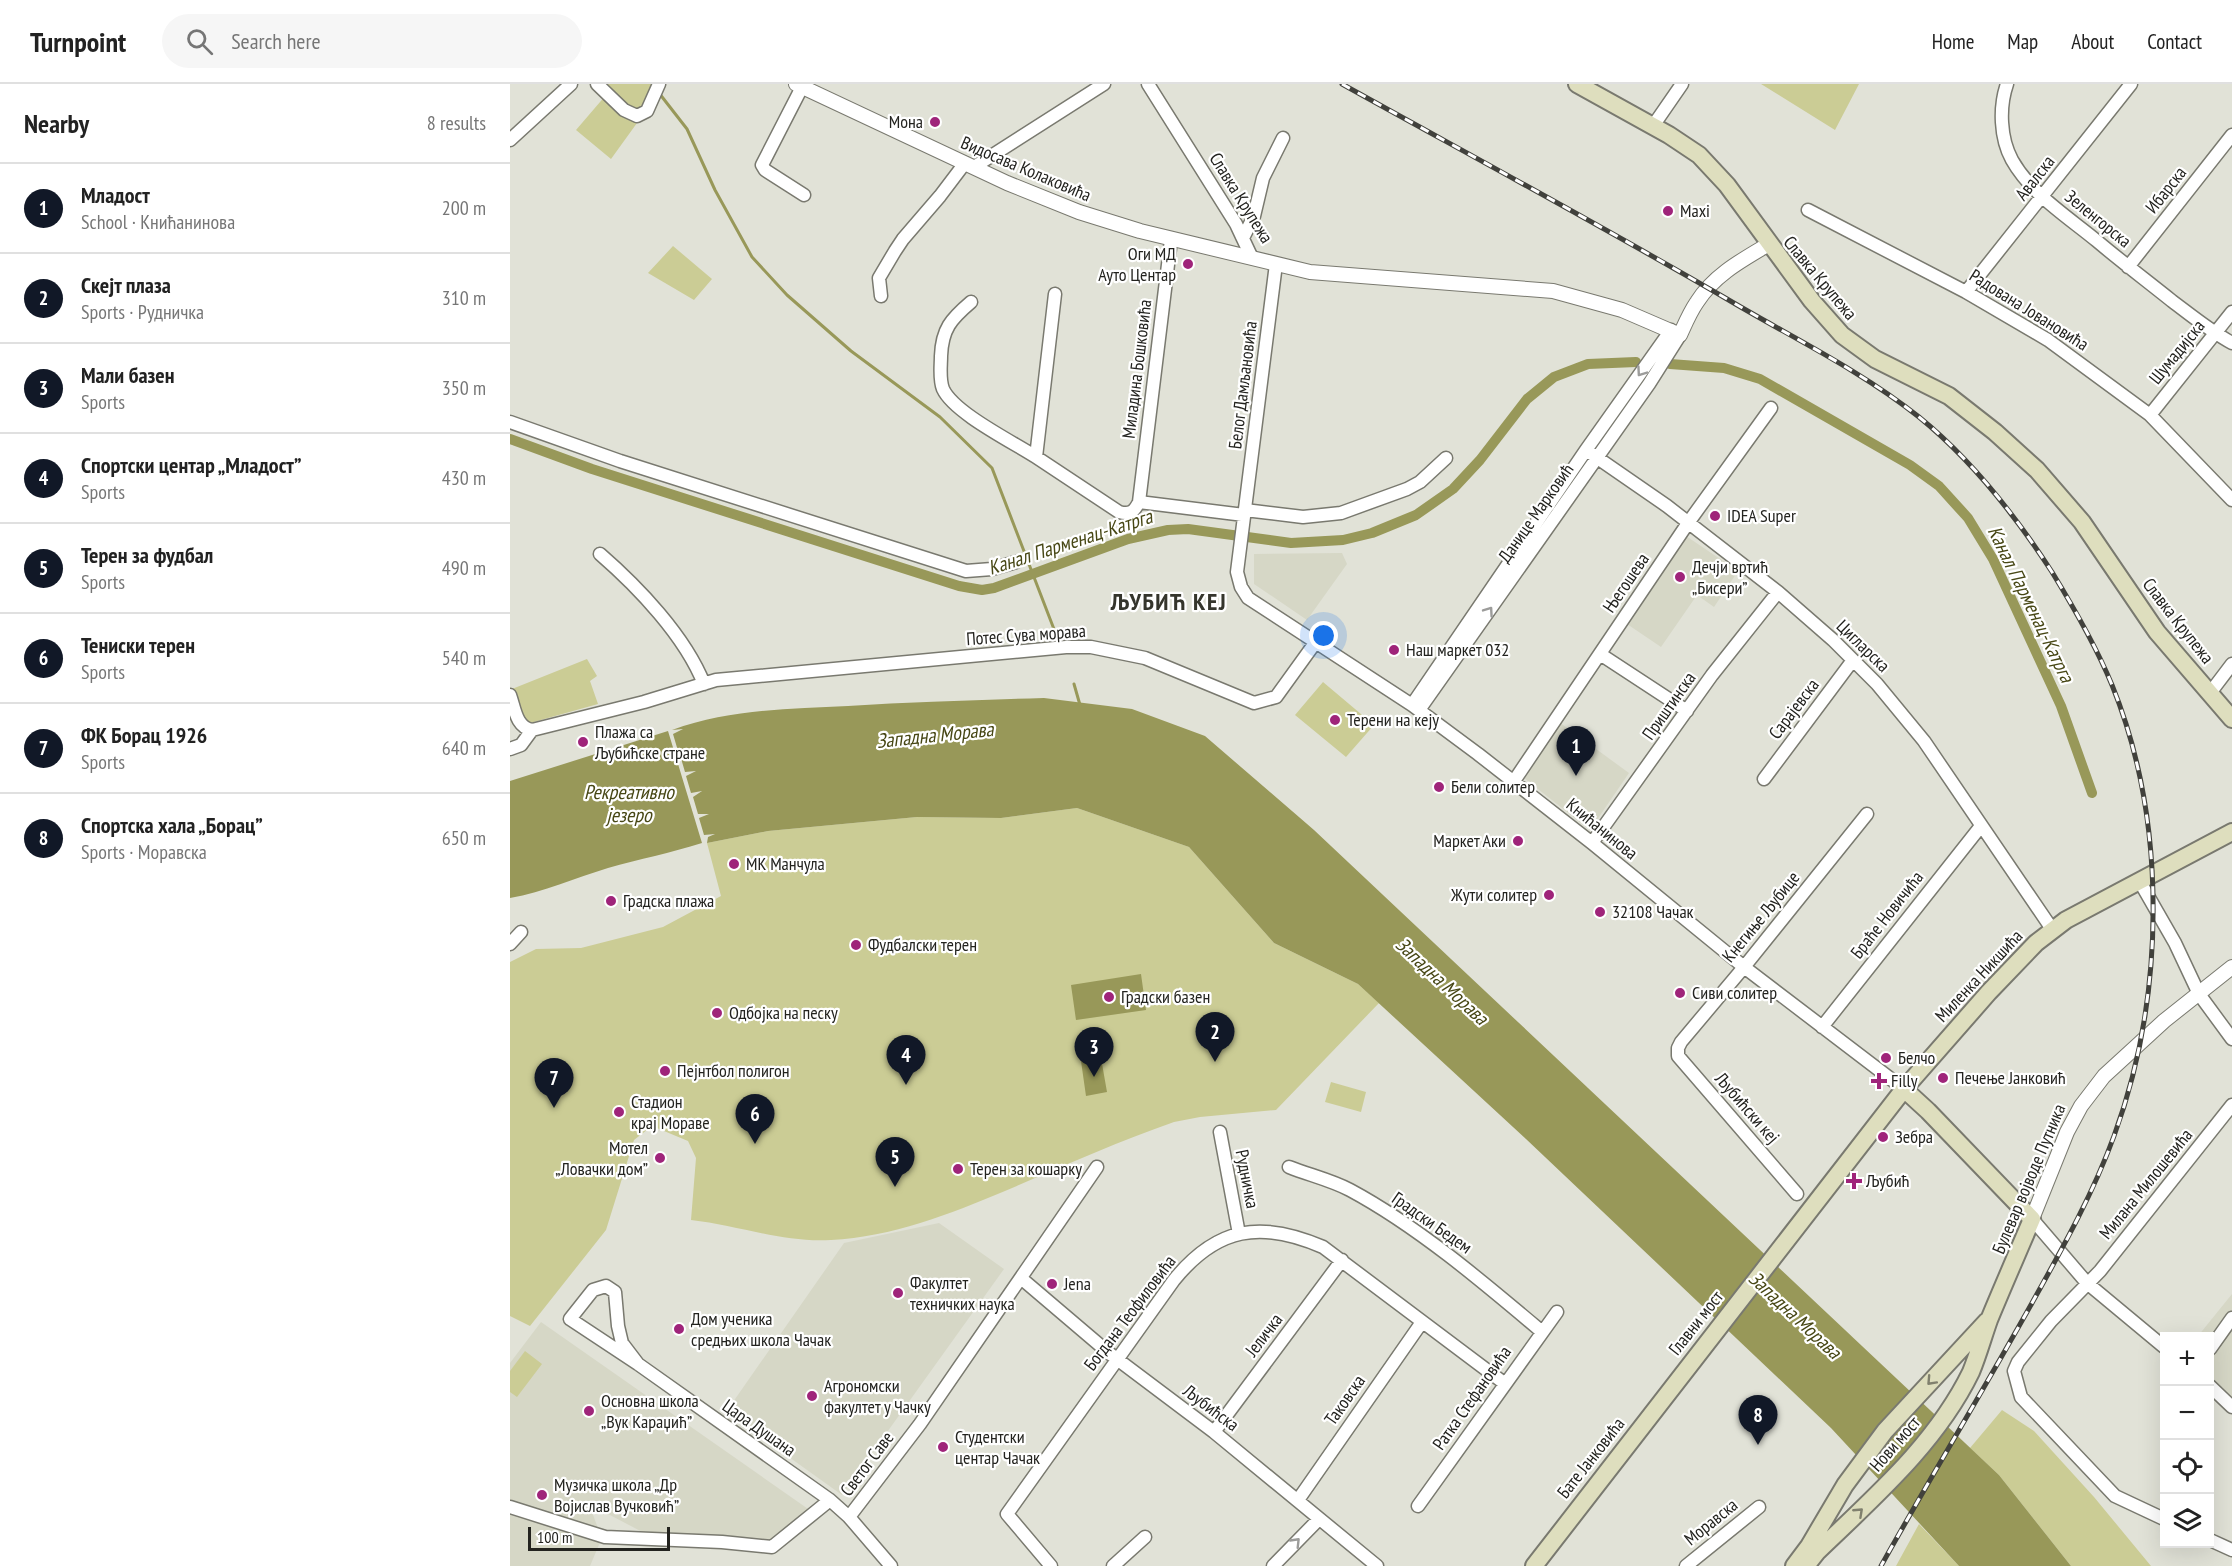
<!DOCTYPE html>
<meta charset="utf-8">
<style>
:root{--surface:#fff;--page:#f6f6f6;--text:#222;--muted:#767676;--line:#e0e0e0;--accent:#111827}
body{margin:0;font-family:"PT Sans Narrow",sans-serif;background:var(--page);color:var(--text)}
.controls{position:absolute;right:18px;bottom:18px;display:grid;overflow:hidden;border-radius:0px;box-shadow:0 6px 24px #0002}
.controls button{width:54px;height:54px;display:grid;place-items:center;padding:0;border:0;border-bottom:2px solid var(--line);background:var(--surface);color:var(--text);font:30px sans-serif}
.scale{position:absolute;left:18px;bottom:15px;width:142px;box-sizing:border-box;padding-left:6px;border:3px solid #23231f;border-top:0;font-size:16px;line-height:21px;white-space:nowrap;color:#23231f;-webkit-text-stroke:4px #fff;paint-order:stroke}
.you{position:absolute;left:814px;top:552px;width:21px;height:21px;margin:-15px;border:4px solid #fff;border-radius:50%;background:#1a73e8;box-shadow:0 0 0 9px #1a73e833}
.badge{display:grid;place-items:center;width:39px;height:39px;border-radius:50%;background:var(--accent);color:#fff;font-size:20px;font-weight:700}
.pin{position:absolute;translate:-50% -50px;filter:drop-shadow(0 2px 3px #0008)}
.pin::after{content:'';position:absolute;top:32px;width:21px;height:18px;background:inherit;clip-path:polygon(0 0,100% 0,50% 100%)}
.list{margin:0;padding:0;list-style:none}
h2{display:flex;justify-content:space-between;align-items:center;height:78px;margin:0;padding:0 24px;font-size:26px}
h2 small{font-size:20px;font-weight:400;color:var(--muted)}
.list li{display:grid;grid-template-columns:39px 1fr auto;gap:18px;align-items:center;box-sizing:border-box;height:90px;padding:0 24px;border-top:2px solid var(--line)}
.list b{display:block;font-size:22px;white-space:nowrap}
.list p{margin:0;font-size:20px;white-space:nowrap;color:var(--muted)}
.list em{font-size:20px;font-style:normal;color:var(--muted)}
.icon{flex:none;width:33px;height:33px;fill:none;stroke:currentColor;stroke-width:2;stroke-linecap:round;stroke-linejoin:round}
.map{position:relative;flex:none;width:1722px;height:1482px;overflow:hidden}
header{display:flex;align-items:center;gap:36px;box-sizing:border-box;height:84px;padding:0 30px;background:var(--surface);border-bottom:2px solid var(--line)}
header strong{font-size:28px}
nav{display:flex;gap:33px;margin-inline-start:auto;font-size:21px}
.search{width:420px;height:54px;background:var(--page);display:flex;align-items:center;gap:15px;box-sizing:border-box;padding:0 21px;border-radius:33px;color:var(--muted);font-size:22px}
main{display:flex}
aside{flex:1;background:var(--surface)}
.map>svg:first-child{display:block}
.built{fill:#d6d7c6}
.green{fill:#cbcc95}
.water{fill:#989859}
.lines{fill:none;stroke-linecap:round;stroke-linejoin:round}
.stream{stroke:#989859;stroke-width:3}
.canal{stroke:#989859;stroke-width:10}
.minor-casing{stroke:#79796f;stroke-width:15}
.tertiary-casing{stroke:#79796f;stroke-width:16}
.secondary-casing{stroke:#79796f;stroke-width:20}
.minor{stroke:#fff;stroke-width:12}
.tertiary{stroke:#fff;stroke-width:14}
.secondary{stroke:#dedebe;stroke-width:16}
.rail-casing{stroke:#41413c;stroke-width:5}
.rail{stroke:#fff;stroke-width:3;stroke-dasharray:9;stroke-linecap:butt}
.oneway{stroke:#9c9c9a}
.oneway2{stroke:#80806e}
.poi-dot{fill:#9f247a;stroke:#fff;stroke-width:2}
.labels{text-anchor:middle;stroke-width:4.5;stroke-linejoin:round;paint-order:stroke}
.poi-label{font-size:18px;fill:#23231f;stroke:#fff;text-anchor:start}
.street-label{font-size:18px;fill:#23231f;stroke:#fff}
.water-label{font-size:20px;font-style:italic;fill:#474715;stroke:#fff}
.district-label{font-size:24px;font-weight:bold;letter-spacing:1.5px;fill:#35352c;stroke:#fff}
</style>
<header>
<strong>Turnpoint</strong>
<div class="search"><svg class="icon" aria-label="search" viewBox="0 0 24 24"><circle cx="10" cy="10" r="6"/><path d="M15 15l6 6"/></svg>Search here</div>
<nav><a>Home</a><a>Map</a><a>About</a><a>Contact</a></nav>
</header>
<main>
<aside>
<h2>Nearby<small>8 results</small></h2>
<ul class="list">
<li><span class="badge">1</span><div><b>Младост</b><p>School · Книћанинова</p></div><em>200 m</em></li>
<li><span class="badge">2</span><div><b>Скејт плаза</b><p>Sports · Рудничка</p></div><em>310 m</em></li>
<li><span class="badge">3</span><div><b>Мали базен</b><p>Sports</p></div><em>350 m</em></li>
<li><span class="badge">4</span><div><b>Спортски центар „Младост”</b><p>Sports</p></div><em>430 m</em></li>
<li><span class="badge">5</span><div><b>Терен за фудбал</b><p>Sports</p></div><em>490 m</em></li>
<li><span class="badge">6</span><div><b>Тениски терен</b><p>Sports</p></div><em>540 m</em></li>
<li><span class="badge">7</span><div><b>ФК Борац 1926</b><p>Sports</p></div><em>640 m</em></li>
<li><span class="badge">8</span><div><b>Спортска хала „Борац”</b><p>Sports · Моравска</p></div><em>650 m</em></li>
</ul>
</aside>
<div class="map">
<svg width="1722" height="1482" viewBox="0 0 1722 1482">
<rect width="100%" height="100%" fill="#e1e2d7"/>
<path class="built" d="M 1176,452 L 1228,487 L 1204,523 L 1187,511 L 1151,563 L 1117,540 Z
M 832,469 L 837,480 L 797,536 L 744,500 L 744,470 Z
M 1049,638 L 1119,689 L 1080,746 L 1014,694 Z
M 429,1139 L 494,1185 L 332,1411 L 216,1328 L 334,1159 Z
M 1722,1210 L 1722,1313 L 1700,1294 L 1700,1252 L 1688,1252 Z
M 31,1238 L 301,1427 L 263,1458 L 138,1451 L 79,1420 L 89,1447 L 0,1418 L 0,1279 Z
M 0,1428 L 91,1456 L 80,1482 L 0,1482 Z"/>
<path class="green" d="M 92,0 L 144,0 L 132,25 L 126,27 L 116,23 Z
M 1251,0 L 1349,0 L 1325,46 Z
M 96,11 L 127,39 L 101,75 L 66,46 Z
M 163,162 L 202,195 L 184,216 L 138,189 Z
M 77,575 L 87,592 L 80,597 L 88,620 L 20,639 L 14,638 L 2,605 Z
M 813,598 L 864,641 L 836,673 L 785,631 Z
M 567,724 L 679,763 L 764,859 L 848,900 L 869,919 L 766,1026 L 690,1033 L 664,1038 C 607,1058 551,1083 495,1107 C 440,1130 382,1153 321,1156 C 274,1159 227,1141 181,1136 L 186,1074 L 178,1057 L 142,1042 L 124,1056 L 96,1146 L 20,1242 L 0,1232 L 0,878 L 26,865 L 71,864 L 153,843 L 211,812 L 197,759 L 258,747 L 407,733 L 491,734 Z
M 821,998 L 856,1008 L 851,1028 L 815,1018 Z
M 15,1267 L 32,1280 L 7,1313 L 0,1308 L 0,1287 Z
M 1492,1326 L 1524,1347 L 1584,1413 L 1641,1482 L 1561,1482 L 1489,1391 L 1460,1364 Z
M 1409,1440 L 1449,1482 L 1386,1482 Z"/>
<path class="water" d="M 534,614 L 622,625 L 695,652 L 804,746 L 1489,1391 L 1561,1482 L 1449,1482 L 1321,1344 L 1016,1055 L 848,900 L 764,859 L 679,763 L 567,724 L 491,734 L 407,733 L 258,747 L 197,759 L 198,753 L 205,750 L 194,751 L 189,734 L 199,730 L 188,730 L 183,713 L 192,707 L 181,709 L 176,692 L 186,687 L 175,688 L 170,671 L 179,665 L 168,667 L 163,650 L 173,645 L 162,646 C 219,625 277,625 338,622 C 403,618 468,616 534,614 Z
M 158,647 L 192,759 C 161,769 129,775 98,784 C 65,794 34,808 0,814 L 0,697 Z
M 631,890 L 636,926 L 566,936 L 561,901 Z
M 591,974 L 597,1008 L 576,1012 L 571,977 Z"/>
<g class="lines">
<path class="stream" d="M 149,9 L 177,45 L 205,106 L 242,173 L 277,211 L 341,267 L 430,333 L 482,384 L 547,553
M 564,600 L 570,621"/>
<path class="canal" d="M 1160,280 L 1214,284 L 1250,295 L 1400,381 L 1429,402 L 1458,434 L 1483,475 L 1551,622 L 1582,709
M 0,355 L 82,385 L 449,502 L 472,506 L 484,504 L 618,455 L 658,446 L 678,445 L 781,459 L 833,456 L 862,449 L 906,431 L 943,405 L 970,376 L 1017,315 L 1044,293 L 1078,280 L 1126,278"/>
<g class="minor-casing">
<path id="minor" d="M 87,0 L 114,26 L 127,32 L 137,27 L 149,0
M 638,0 L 726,140 L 742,174
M 1497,0 C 1489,23 1490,54 1502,76 C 1521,110 1558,133 1587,157 C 1612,178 1637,197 1662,217 C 1682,232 1700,247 1722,259
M 292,3 L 252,81 L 255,86 L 294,111
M 1143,42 L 1172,0
M 0,56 L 61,0
M 464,83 L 594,0
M 1298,126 L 1456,208 L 1538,256 L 1640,331 L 1722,416
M 733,154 L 744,132 L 753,94 L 773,54
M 766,180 L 727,488 L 731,503 L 738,514 L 902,621 L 968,670 L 1082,759 L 1234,883 L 1394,1005
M 1618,183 L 1722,51
M 1456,208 L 1621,0
M 545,210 L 526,373 L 609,428 C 620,431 624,428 629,418 L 734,431
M 371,212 L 369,194 L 385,167 L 393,155 L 430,112 L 455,79
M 461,218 C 441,235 432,245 431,272 C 431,282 429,295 433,305 C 444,329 503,358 526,373
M 1640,331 L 1722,228
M 0,338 L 110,377 L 456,487 L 482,485 L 506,478
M 1076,366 L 1157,422 L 1268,508 L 1323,556 L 1367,600 L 1414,657 L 1542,845
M 629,418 L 661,156
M 735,426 L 793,433 L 831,429 L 897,405 L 910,398 L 936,374
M 90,470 C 128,503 175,552 194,600
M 1090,570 L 1177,627
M 1700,609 L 1722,580
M 0,611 C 5,625 6,643 22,646 L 134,618 L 206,596 L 556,563 L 581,563 L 635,574 L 744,619 L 766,613 L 805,559
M 902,621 L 1076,366 L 1161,246
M 909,626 L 1139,300 L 1170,251
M 0,665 L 11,661 L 22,646
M 1254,695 L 1343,576
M 1004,697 L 1178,439 L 1261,324
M 1082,759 L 1202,591 L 1268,508
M 1630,798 L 1665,859 L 1689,910 L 1722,955
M 0,860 L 11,848
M 1312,943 L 1471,742
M 710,1048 L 729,1150
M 779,1083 C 799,1091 821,1096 840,1106 C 907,1142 973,1198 1031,1247
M 1287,1110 L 1168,972 L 1168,964 L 1171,958 L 1234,883 L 1357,730
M 1522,1135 L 1577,1199 L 1654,1263
M 512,1195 L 599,1269 L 704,1348 L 867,1482
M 1700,1265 L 1722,1234
M 128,1280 L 112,1259 L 108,1242 L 105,1208 L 96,1202 L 83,1206 L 60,1235 L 128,1280 L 320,1416 L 339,1433 L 381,1482
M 1700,1302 L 1722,1323
M 704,1348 L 832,1176
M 788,1416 L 912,1238
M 908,1422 L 1047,1228
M 0,1423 L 95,1453 L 212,1458 L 262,1463 L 320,1416
M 339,1433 L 410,1340 L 587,1083
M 1654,1435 L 1605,1412 L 1511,1313 L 1504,1287 L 1508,1278 L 1541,1237 L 1590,1187 L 1722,1021
M 1700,1456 L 1722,1466
M 541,1482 L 497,1430 L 664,1196 C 707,1143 751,1136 813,1163 L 994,1299
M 603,1482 L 635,1453
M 763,1482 L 809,1435
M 1176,1482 L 1249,1423"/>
</g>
<g class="tertiary-casing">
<path id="tertiary" d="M 286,0 L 497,99 L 569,128 L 630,147 L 800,188 L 1043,207 L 1112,226 L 1170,251 C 1175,240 1180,228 1187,218 C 1204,191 1232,176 1259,160
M 1522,1135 L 1557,1048 L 1571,1022 L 1594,992 L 1654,937 L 1722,883"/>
</g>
<g class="secondary-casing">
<path id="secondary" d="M 1067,0 L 1159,51 L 1189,71 L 1217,101 L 1302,217 L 1332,251 L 1365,275 L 1439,312 L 1485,348 L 1527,386 L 1572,438 L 1647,548 L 1722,635
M 1024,1482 L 1394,1005 L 1479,908 L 1526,859 L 1556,836 L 1722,748
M 1284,1482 L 1299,1462 L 1335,1401 L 1375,1347 L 1477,1237
M 1296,1482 L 1307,1468 C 1363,1414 1426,1360 1461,1288 C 1468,1271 1473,1253 1479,1236 C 1493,1202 1508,1168 1522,1135 L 1418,1027 L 1394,1005"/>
</g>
<use href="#minor" class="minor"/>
<use href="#tertiary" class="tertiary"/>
<use href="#secondary" class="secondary"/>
<g class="rail-casing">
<path id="rail" d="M 832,0 C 960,71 1090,141 1217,215 C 1281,253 1350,286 1409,333 C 1462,376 1505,431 1542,488 C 1564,524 1586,562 1602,601 C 1658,739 1655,913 1604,1052 C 1583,1110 1552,1165 1522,1219 C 1473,1307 1420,1394 1371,1482"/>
</g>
<use href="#rail" class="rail"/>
</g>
<defs><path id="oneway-chevron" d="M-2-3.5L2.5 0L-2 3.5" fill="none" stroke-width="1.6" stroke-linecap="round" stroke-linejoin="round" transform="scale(1.5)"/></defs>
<g class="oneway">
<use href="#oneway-chevron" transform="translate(1131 288) rotate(125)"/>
<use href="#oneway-chevron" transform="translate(979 527) rotate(-55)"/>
<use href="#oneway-chevron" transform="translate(786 1458) rotate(-46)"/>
</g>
<g class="oneway2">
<use href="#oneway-chevron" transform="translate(1421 1297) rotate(133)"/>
<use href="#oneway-chevron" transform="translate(1349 1428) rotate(-43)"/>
</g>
<g class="poi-dot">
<circle cx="425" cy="38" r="6"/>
<circle cx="1158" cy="127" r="6"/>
<circle cx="678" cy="180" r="6"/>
<circle cx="1205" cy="432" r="6"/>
<circle cx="1170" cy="493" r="6"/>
<circle cx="884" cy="566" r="6"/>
<circle cx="825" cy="636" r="6"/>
<circle cx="73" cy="658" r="6"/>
<circle cx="929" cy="703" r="6"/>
<circle cx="1008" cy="757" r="6"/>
<circle cx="224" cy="780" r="6"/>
<circle cx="1039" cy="811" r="6"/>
<circle cx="101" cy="817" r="6"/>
<circle cx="1090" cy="828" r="6"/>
<circle cx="346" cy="861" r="6"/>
<circle cx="1170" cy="909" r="6"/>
<circle cx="599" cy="913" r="6"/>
<circle cx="207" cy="929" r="6"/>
<circle cx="1376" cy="974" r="6"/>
<circle cx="155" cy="987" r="6"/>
<circle cx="1433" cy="994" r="6"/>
<path d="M1366 988h6v6h6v6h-6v6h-6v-6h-6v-6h6z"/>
<circle cx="109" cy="1028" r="6"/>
<circle cx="1373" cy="1053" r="6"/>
<circle cx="150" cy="1074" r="6"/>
<circle cx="448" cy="1085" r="6"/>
<path d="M1341 1088h6v6h6v6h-6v6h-6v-6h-6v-6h6z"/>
<circle cx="542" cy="1200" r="6"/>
<circle cx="388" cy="1209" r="6"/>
<circle cx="169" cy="1245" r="6"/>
<circle cx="302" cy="1312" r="6"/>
<circle cx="79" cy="1327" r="6"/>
<circle cx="433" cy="1363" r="6"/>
<circle cx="32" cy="1411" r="6"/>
</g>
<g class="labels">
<g class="poi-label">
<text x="413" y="44" text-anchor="end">Мона</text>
<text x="1170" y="133">Maxi</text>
<text x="666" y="176" text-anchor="end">Оги МД<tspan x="666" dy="21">Ауто Центар</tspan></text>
<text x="1217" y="438">IDEA Super</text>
<text x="1182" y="489">Дечји вртић<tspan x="1182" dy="21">„Бисери”</tspan></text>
<text x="896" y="572">Наш маркет 032</text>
<text x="837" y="642">Терени на кеју</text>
<text x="85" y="654">Плажа са<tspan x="85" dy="21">Љубићске стране</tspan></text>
<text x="941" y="709">Бели солитер</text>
<text x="996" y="763" text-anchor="end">Маркет Аки</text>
<text x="236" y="786">МК Манчула</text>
<text x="1027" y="817" text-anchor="end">Жути солитер</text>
<text x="113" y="823">Градска плажа</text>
<text x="1102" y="834">32108 Чачак</text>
<text x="358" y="867">Фудбалски терен</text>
<text x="1182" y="915">Сиви солитер</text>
<text x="611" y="919">Градски базен</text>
<text x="219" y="935">Одбојка на песку</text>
<text x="1388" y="980">Белчо</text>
<text x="167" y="993">Пејнтбол полигон</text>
<text x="1445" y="1000">Печење Јанковић</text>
<text x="1381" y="1003">Filly</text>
<text x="121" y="1024">Стадион<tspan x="121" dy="21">крај Мораве</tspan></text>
<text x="1385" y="1059">Зебра</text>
<text x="138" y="1070" text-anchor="end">Мотел<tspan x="138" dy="21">„Ловачки дом”</tspan></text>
<text x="460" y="1091">Терен за кошарку</text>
<text x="1356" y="1103">Љубић</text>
<text x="400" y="1205">Факултет<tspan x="400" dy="21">техничких наука</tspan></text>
<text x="554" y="1206">Jena</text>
<text x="181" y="1241">Дом ученика<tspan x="181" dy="21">средњих школа Чачак</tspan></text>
<text x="314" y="1308">Агрономски<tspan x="314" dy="21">факултет у Чачку</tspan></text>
<text x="91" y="1323">Основна школа<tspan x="91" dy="21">„Вук Караџић”</tspan></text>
<text x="445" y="1359">Студентски<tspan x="445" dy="21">центар Чачак</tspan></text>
<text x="44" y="1407">Музичка школа „Др<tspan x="44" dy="21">Војислав Вучковић”</tspan></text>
</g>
<g class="street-label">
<text transform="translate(516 85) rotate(23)" y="6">Видосава Колаковића</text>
<text transform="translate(1525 94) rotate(-52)" y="6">Авалска</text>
<text transform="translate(1656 106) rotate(-52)" y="6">Ибарска</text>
<text transform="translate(731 114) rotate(58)" y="6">Славка Крупежа</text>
<text transform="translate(1588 135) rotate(39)" y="6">Зеленгорска</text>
<text transform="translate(1310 194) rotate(50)" y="6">Славка Крупежа</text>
<text transform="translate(1519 226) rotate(32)" y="6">Радована Јовановића</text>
<text transform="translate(1667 268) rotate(-51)" y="6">Шумадијска</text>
<text transform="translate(627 285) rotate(-83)" y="6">Миладина Бошковића</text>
<text transform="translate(733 301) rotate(-83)" y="6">Белог Дамљановића</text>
<text transform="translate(1026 429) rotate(-55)" y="6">Данице Марковић</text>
<text transform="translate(1116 499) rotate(-56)" y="6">Његошева</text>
<text transform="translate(1668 537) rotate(52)" y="6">Славка Крупежа</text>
<text transform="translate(516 551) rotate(-4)" y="6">Потес Сува морава</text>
<text transform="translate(1353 562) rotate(44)" y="6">Цигларска</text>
<text transform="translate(1159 622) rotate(-55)" y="6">Приштинска</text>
<text transform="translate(1284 625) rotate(-53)" y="6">Сарајевска</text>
<text transform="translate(1092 745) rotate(39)" y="6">Книћанинова</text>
<text transform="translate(1377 831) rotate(-52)" y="6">Браће Новичића</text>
<text transform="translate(1251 833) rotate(-51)" y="6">Кнегиње Љубице</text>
<text transform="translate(1469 892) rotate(-47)" y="6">Миленка Никшића</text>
<text transform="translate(1237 1024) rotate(49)" y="6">Љубићски кеј</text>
<text transform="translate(737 1095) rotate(79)" y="6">Рудничка</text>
<text transform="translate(1519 1095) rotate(-67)" y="6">Булевар војводе Путника</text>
<text transform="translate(1636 1100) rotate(-51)" y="6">Милана Милошевића</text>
<text transform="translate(922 1139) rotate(35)" y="6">Градски Бедем</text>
<text transform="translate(620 1229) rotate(-53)" y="6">Богдана Теофиловића</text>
<text transform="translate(1186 1239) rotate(-52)" y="6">Главни мост</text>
<text transform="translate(754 1251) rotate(-53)" y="6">Јеличка</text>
<text transform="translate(962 1314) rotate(-55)" y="6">Ратка Стефановића</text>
<text transform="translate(835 1316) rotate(-55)" y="6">Таковска</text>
<text transform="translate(701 1324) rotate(37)" y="6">Љубићска</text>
<text transform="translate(249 1344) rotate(35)" y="6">Цара Душана</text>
<text transform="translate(1385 1360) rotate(-49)" y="6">Нови мост</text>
<text transform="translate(1081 1374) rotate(-52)" y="6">Бате Јанковића</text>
<text transform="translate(357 1380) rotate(-53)" y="6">Светог Саве</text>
<text transform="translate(1201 1438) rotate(-39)" y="6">Моравска</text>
</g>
<g class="water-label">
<text transform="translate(560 458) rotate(-18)" y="7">Канал Парменац-Катрга</text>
<text transform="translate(1521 520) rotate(64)" y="7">Канал Парменац-Катрга</text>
<text transform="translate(425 651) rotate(-6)" y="7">Западна Морава</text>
<text x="119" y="715">Рекреативно<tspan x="119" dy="23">језеро</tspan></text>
<text transform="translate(932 897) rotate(43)" y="7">Западна Морава</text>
<text transform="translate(1285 1231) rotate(43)" y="7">Западна Морава</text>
</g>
<g class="district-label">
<text x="659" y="526">ЉУБИЋ КЕЈ</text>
</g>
</g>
</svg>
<div class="controls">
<button>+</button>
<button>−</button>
<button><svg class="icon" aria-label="locate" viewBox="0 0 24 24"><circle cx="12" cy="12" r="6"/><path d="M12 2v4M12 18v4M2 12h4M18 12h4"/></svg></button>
<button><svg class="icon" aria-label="layers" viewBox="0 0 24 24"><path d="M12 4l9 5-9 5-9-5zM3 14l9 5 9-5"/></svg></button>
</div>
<div class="scale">100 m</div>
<div class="you"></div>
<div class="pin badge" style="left:1066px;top:692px">1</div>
<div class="pin badge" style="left:705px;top:978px">2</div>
<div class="pin badge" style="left:584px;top:993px">3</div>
<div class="pin badge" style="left:396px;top:1001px">4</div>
<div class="pin badge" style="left:385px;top:1103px">5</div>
<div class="pin badge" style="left:245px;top:1060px">6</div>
<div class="pin badge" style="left:44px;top:1024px">7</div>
<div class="pin badge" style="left:1248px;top:1361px">8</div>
</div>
</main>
